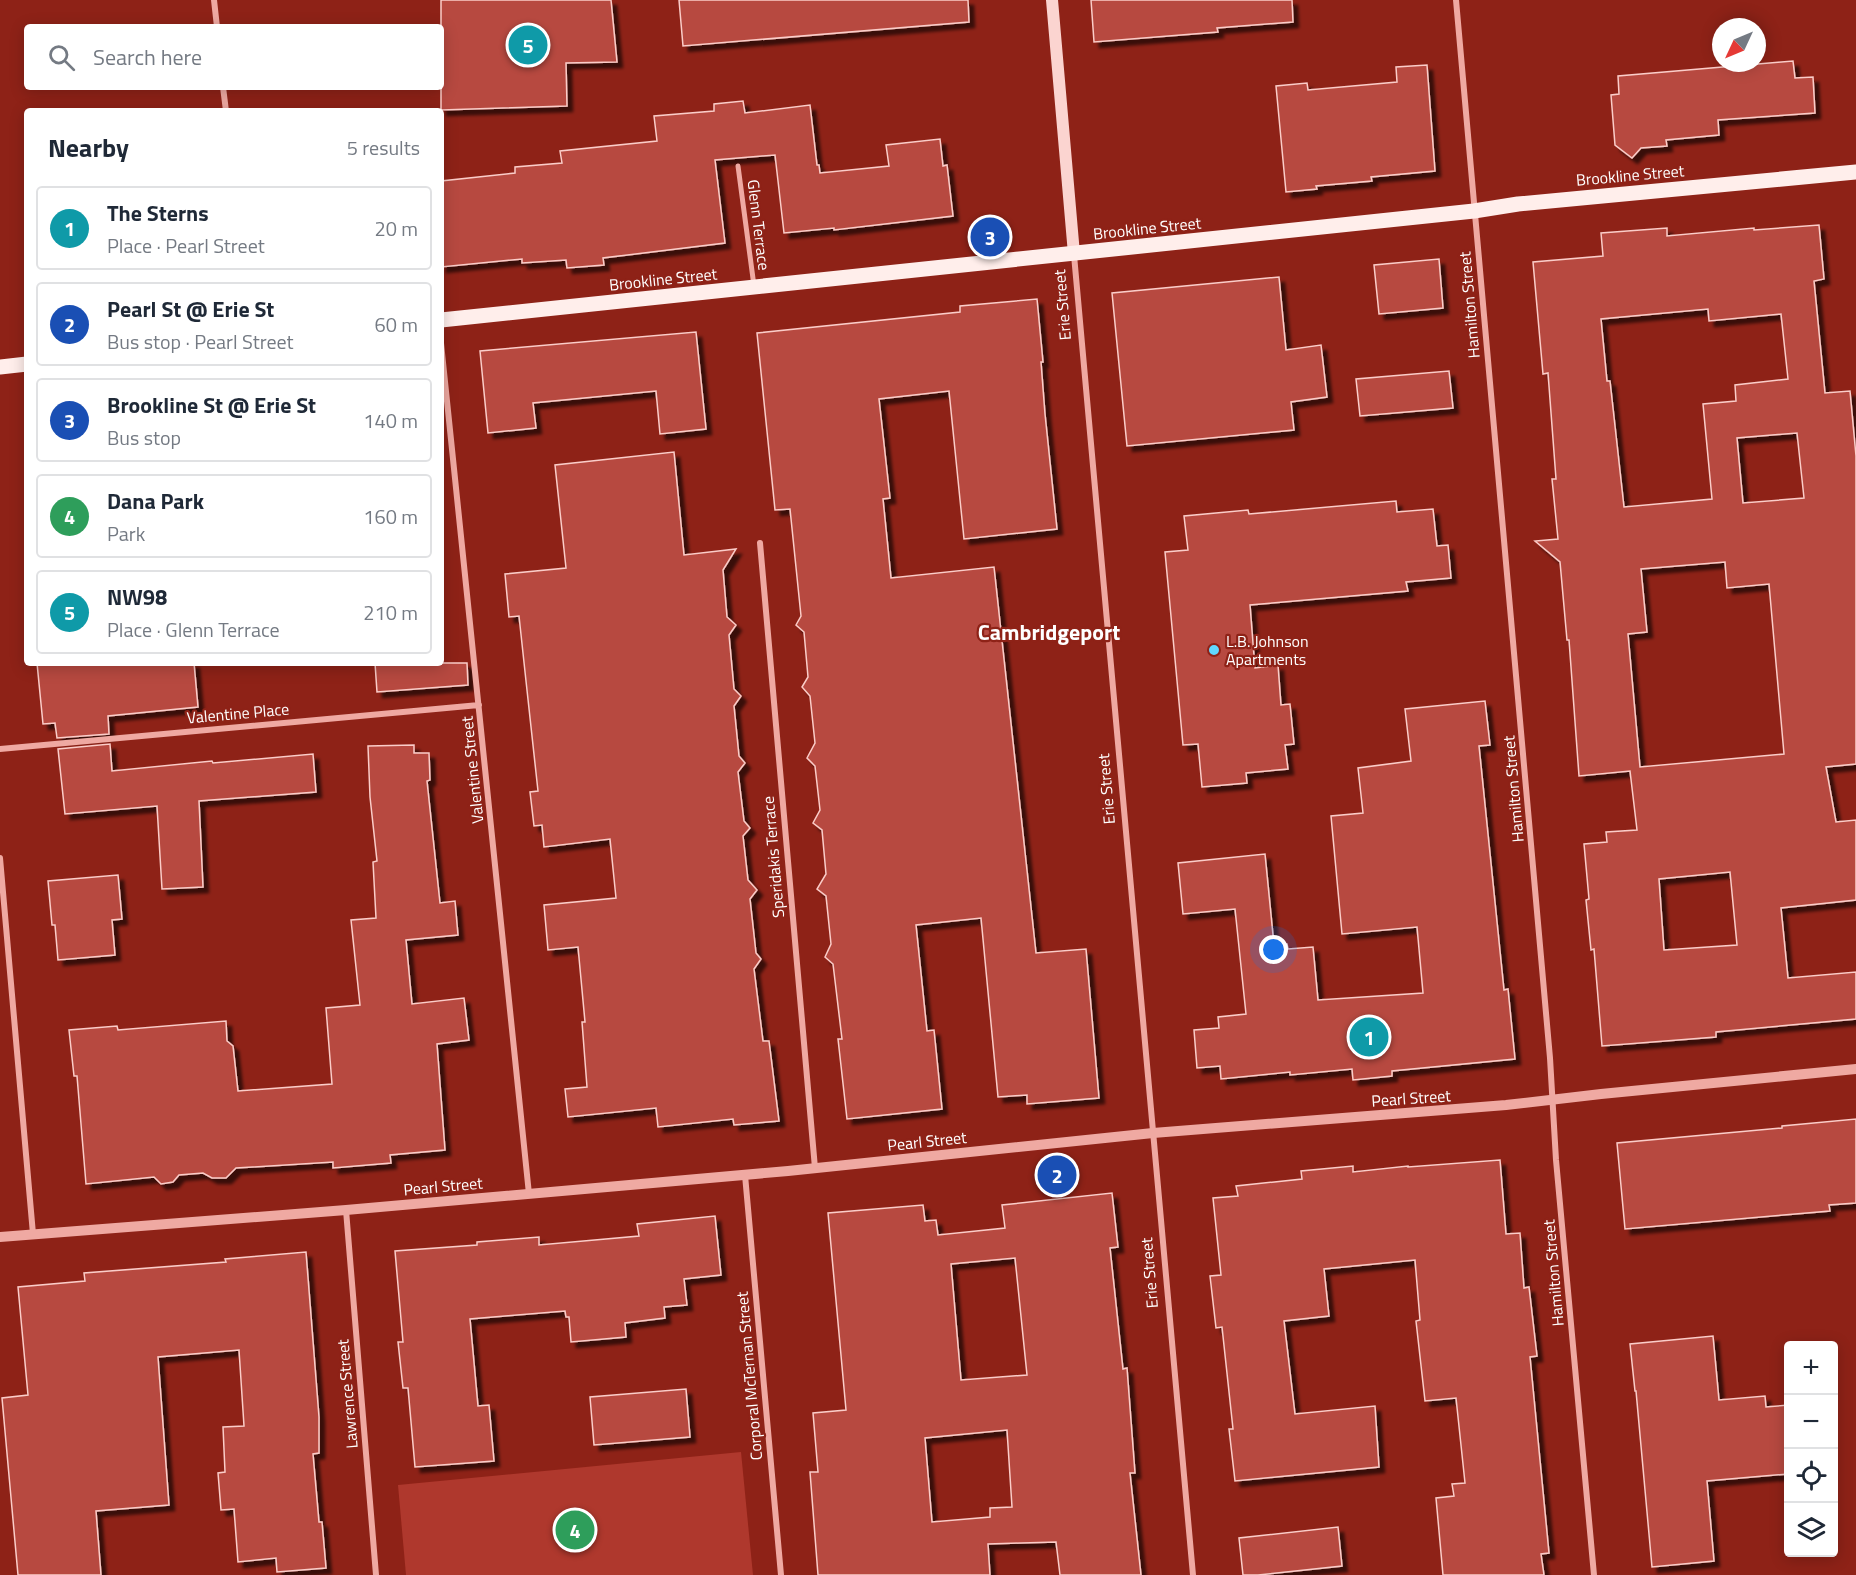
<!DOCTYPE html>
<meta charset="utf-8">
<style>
:root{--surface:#fff;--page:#f2f2f3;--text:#1f2937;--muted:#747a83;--line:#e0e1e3;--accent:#0b8043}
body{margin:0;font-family:"Titillium Web",sans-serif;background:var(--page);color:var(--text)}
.controls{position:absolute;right:18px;bottom:18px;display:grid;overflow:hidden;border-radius:6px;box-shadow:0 3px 15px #0003}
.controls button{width:54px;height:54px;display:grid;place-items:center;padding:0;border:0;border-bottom:2px solid var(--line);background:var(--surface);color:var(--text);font:30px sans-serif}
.compass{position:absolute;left:1712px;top:18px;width:54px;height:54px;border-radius:50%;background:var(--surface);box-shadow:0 3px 15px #0003;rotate:226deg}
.you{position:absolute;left:1274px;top:950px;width:21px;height:21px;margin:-15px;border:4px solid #fff;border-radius:50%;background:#1a73e8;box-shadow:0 0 0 9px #1a73e833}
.badge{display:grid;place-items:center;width:39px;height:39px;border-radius:50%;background:var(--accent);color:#fff;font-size:20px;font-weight:700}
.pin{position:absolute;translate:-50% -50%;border:3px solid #fff;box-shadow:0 2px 6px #0006}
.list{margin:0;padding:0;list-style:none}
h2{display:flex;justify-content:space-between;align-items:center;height:78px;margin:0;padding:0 24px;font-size:26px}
h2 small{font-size:20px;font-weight:400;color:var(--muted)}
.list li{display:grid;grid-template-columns:39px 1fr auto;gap:18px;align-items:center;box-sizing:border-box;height:84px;margin:0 12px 12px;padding:0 12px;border:2px solid var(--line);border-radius:6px}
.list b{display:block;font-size:22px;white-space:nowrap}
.list p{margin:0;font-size:20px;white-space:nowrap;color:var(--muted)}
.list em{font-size:20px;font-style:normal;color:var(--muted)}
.icon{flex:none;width:33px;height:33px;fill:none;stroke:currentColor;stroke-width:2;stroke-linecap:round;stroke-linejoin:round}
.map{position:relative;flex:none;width:1856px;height:1575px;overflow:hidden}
.search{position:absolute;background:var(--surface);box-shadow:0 3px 15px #0003;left:24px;top:24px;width:420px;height:66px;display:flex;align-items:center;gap:15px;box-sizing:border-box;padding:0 21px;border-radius:6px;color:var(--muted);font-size:22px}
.panel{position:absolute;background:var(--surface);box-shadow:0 3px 15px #0003;left:24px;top:108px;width:420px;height:558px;border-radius:6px}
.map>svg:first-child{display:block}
.green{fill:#af382d}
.building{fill:#b74a3f;stroke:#fbcdc9;stroke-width:1.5;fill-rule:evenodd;filter:url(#shadow)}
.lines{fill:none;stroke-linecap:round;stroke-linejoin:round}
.pedestrian{stroke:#efa9a2;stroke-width:5}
.minor{stroke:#efa9a2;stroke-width:6}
.tertiary{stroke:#efa9a2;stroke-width:10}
.secondary{stroke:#fbd4d0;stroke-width:12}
.primary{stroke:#ffeeeb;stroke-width:15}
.poi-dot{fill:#61d8ff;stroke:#8e2217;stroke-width:2}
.labels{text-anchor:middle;stroke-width:4.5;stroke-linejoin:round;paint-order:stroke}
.street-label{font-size:16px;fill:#fff;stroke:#8e2217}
.poi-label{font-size:16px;fill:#fff;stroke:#8e2217;text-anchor:start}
.district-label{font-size:22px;font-weight:bold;fill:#fff;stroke:#8e2217}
</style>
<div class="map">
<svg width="1856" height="1575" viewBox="0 0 1856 1575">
<defs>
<filter id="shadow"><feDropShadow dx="5.5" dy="5.5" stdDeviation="1.5" flood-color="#0009"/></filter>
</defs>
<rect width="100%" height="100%" fill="#8e2217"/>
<path class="green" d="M 741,1452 L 753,1575 L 406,1575 L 398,1485 Z"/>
<path class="building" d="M 441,0 L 611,0 L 617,62 L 566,63 L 567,106 L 441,110 Z
M 679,0 L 968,0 L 969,22 L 683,46 Z
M 1091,0 L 1292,0 L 1293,22 L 1217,28 L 1218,32 L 1094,42 Z
M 1793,61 L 1795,78 L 1813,77 L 1815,113 L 1718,120 L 1719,135 L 1666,140 L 1667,146 L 1641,148 L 1632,158 L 1615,145 L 1611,95 L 1619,94 L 1618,76 Z
M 1427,65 L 1435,171 L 1371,177 L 1372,181 L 1316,186 L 1317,189 L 1286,192 L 1276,86 L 1307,83 L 1308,90 L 1397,82 L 1396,67 Z
M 743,101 L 745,113 L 810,105 L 817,165 L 819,165 L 820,173 L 889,166 L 886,145 L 940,139 L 943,166 L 947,165 L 953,216 L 834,230 L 834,228 L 784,233 L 775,155 L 715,160 L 725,243 L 603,258 L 604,265 L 567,268 L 566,260 L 522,263 L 522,259 L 441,267 L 441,181 L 515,173 L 515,167 L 562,163 L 560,151 L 657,141 L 654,116 L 714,111 L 714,104 Z
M 1819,225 L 1824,279 L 1814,281 L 1825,393 L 1850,391 L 1856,456 L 1856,764 L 1826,767 L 1836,822 L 1856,820 L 1856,900 L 1781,908 L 1788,978 L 1856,972 L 1856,1019 L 1716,1032 L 1716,1037 L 1602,1046 L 1594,949 L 1591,950 L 1586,900 L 1589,899 L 1584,844 L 1607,842 L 1606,832 L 1637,830 L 1630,771 L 1579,776 L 1569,640 L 1567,640 L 1560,562 L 1535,541 L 1558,539 L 1552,479 L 1556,479 L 1548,373 L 1543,374 L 1533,262 L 1603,256 L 1601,233 L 1667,228 L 1667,236 L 1754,228 L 1754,230 ZM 1708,309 L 1709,321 L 1781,314 L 1788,379 L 1735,385 L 1736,401 L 1703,404 L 1712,499 L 1624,507 L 1610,381 L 1607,381 L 1601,319 ZM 1797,433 L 1804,498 L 1743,503 L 1737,438 ZM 1725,562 L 1727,588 L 1769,584 L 1784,754 L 1640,767 L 1628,634 L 1647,632 L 1641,569 ZM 1730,872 L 1737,945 L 1664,950 L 1659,879 Z
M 1439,259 L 1443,308 L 1379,314 L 1374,265 Z
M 1279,277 L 1286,350 L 1321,345 L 1327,397 L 1291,402 L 1294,430 L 1127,446 L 1112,293 Z
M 1037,299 L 1043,362 L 1041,362 L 1045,414 L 1057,529 L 964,539 L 949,391 L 879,399 L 890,498 L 883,499 L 891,578 L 994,567 L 1036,953 L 1086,949 L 1099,1098 L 1027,1104 L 1027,1095 L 998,1097 L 981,918 L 916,925 L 927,1031 L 934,1030 L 942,1109 L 847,1119 L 838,1039 L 842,1039 L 833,964 L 825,957 L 831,944 L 826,896 L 817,889 L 826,874 L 822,830 L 813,823 L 820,810 L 815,766 L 807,758 L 815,743 L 810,696 L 802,687 L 808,677 L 804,632 L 796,625 L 801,616 L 790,509 L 775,510 L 757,333 L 960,312 L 960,306 Z
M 696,332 L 706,429 L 660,434 L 656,391 L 533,403 L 536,428 L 488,433 L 480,351 Z
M 1449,371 L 1453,408 L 1360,416 L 1356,379 Z
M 674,452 L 684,555 L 736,549 L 723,570 L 727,617 L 736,625 L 729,635 L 734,689 L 741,696 L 734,706 L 739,756 L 745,763 L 738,772 L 744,821 L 750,828 L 743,836 L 748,880 L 757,890 L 750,899 L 756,953 L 761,959 L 754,969 L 763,1041 L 769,1041 L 779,1121 L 734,1125 L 733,1119 L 658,1127 L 656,1108 L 568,1117 L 565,1089 L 587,1087 L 582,1022 L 585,1022 L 578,947 L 548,950 L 544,905 L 616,898 L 610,839 L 544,847 L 542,825 L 534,826 L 530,792 L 538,791 L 526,681 L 519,616 L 509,617 L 505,574 L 566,568 L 555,465 Z
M 1396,501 L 1397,512 L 1433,509 L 1437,546 L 1448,545 L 1451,578 L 1406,582 L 1408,591 L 1250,605 L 1255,668 L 1278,665 L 1281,705 L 1290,704 L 1294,744 L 1285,745 L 1288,769 L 1246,773 L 1247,783 L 1202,787 L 1198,744 L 1183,745 L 1165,552 L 1188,550 L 1184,516 L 1248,510 L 1249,514 Z
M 37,663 L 194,663 L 198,707 L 108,716 L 109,734 L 57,738 L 55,723 L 43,724 Z
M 375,663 L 467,663 L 468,685 L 377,692 Z
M 1485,701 L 1490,745 L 1479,746 L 1504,990 L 1508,989 L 1515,1059 L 1392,1071 L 1392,1076 L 1353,1080 L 1352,1069 L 1290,1075 L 1290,1072 L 1221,1079 L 1220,1066 L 1197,1068 L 1194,1030 L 1219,1028 L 1218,1017 L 1246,1014 L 1235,909 L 1183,914 L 1178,863 L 1265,854 L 1274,945 L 1287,944 L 1288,949 L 1313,947 L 1318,1000 L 1423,993 L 1417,927 L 1342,934 L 1331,816 L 1363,813 L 1358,768 L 1411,761 L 1405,709 Z
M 110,744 L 112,771 L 212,761 L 213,763 L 313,754 L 316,792 L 199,801 L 203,887 L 162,889 L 157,806 L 65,814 L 58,749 Z
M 414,745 L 414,753 L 429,753 L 430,780 L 427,781 L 440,903 L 455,901 L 458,935 L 406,940 L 412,1004 L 464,998 L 469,1040 L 437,1044 L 445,1150 L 390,1155 L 391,1163 L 333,1168 L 333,1162 L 236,1168 L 226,1178 L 212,1178 L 203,1173 L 179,1175 L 173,1182 L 161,1184 L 154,1177 L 86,1184 L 77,1076 L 74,1076 L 69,1030 L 117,1026 L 118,1030 L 226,1021 L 227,1041 L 233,1046 L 238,1091 L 332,1084 L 326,1008 L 360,1005 L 351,920 L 376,918 L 373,862 L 377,861 L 370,797 L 368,746 Z
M 118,875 L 122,919 L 112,920 L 115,955 L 58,960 L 55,925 L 52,925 L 48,881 Z
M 1856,1119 L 1856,1203 L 1829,1205 L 1830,1211 L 1625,1229 L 1617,1143 L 1782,1128 L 1782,1126 Z
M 1500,1160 L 1506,1234 L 1520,1233 L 1524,1288 L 1529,1287 L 1537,1356 L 1530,1357 L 1549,1553 L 1541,1554 L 1544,1575 L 1443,1575 L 1436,1498 L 1454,1496 L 1452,1484 L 1465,1483 L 1456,1398 L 1425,1401 L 1416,1321 L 1420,1320 L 1415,1260 L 1324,1269 L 1329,1316 L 1284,1321 L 1295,1414 L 1375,1406 L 1379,1467 L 1235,1481 L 1229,1429 L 1233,1429 L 1222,1327 L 1216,1328 L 1210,1276 L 1221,1275 L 1213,1198 L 1238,1196 L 1236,1186 L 1302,1179 L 1301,1171 L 1353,1166 L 1353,1172 L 1408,1166 L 1408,1167 Z
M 1112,1193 L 1118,1247 L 1110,1248 L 1123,1369 L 1127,1368 L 1135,1473 L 1130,1473 L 1141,1575 L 1060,1575 L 1056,1542 L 988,1544 L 990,1575 L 818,1575 L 810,1472 L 818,1472 L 813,1413 L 846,1410 L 828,1213 L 923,1205 L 925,1221 L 936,1220 L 938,1235 L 1005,1228 L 1002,1205 ZM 1015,1258 L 1027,1375 L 961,1380 L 951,1264 ZM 1007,1430 L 1012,1507 L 990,1508 L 990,1517 L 932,1522 L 925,1438 Z
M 715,1216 L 721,1275 L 684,1279 L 687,1305 L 664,1307 L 665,1318 L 625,1323 L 626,1337 L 571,1342 L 569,1317 L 566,1317 L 565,1311 L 470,1319 L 478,1406 L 489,1405 L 494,1461 L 415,1467 L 408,1388 L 403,1388 L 398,1342 L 403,1342 L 395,1251 L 477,1245 L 477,1242 L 539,1237 L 539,1245 L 639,1236 L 637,1224 Z
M 306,1252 L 319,1417 L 319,1453 L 313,1454 L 319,1522 L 322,1522 L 326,1568 L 277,1572 L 276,1558 L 238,1562 L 234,1509 L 221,1510 L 218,1473 L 225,1472 L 223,1427 L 244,1426 L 239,1350 L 158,1357 L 169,1505 L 96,1511 L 101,1575 L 18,1575 L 2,1398 L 28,1395 L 18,1287 L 85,1281 L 84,1273 L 226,1262 L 225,1259 Z
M 1713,1336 L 1719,1400 L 1765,1396 L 1766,1407 L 1788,1405 L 1788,1474 L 1707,1481 L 1714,1561 L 1652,1567 L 1636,1391 L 1635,1391 L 1630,1344 Z
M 686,1389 L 690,1437 L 594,1445 L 590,1397 Z
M 1338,1527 L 1342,1566 L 1258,1575 L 1243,1575 L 1239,1538 Z"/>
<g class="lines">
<path class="pedestrian" d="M 738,166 L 754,286"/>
<path class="minor" d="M 214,0 L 217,27
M 1456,0 L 1550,1058 L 1556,1160 L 1594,1575
M 223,87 L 226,111
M 1074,255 L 1193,1575
M 441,343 L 529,1194
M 760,543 L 815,1168
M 0,749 L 479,705
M 0,858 L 33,1234
M 745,1175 L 781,1575
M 346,1210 L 376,1575"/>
<path class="tertiary" d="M 0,1237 L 346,1210 L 788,1171 L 1153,1133 L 1506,1105 L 1601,1094 L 1856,1069"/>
<path class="secondary" d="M 1052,0 L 1074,254"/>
<path class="primary" d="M 441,320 L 1474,211 L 1518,204 L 1856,172
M 0,367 L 27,364"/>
</g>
<circle class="poi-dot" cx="1214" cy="650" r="6"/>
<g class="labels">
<g class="street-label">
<text transform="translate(1630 175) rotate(-5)" y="6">Brookline Street</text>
<text transform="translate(759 225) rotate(83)" y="6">Glenn Terrace</text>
<text transform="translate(1147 228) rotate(-6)" y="6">Brookline Street</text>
<text transform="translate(663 279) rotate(-6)" y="6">Brookline Street</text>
<text transform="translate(1062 305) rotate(-95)" y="6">Erie Street</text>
<text transform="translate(1469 305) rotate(-95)" y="6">Hamilton Street</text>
<text transform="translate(238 713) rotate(-5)" y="6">Valentine Place</text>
<text transform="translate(472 770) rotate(-96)" y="6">Valentine Street</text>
<text transform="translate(1106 789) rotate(-95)" y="6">Erie Street</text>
<text transform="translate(1513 789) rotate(-95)" y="6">Hamilton Street</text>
<text transform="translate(773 857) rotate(-95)" y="6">Speridakis Terrace</text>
<text transform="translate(1411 1098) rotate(-4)" y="6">Pearl Street</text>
<text transform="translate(927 1141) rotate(-6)" y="6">Pearl Street</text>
<text transform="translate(443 1186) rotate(-5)" y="6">Pearl Street</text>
<text transform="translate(1149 1273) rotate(-95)" y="6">Erie Street</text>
<text transform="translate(1553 1273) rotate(-95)" y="6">Hamilton Street</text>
<text transform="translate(749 1376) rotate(-95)" y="6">Corporal McTernan Street</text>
<text transform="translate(347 1394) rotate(-95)" y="6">Lawrence Street</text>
</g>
<g class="poi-label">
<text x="1226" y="647">L.B. Johnson<tspan x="1226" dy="18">Apartments</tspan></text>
</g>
<g class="district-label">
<text x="1049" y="640">Cambridgeport</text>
</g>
</g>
</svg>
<div class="controls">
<button>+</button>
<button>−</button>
<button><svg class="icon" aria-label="locate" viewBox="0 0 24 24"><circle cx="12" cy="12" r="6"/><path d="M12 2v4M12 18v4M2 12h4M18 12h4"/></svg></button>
<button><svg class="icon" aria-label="layers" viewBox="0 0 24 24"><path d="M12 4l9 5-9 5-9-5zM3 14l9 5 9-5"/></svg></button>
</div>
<svg class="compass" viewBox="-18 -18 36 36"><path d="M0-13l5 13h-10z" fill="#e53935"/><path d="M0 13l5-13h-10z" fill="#747a83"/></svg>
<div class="you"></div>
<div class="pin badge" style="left:1369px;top:1037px;background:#0f9aa8">1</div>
<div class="pin badge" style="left:1057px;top:1175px;background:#1a4fb4">2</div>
<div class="pin badge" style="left:990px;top:237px;background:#1a4fb4">3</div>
<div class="pin badge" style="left:575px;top:1530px;background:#2e9e5b">4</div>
<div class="pin badge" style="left:528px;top:45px;background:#0f9aa8">5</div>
<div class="search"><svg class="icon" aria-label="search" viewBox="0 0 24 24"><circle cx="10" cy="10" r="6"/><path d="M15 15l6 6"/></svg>Search here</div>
<section class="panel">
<h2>Nearby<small>5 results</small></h2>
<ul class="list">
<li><span class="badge" style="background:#0f9aa8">1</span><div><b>The Sterns</b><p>Place · Pearl Street</p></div><em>20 m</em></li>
<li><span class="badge" style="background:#1a4fb4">2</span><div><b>Pearl St @ Erie St</b><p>Bus stop · Pearl Street</p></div><em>60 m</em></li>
<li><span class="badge" style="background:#1a4fb4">3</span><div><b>Brookline St @ Erie St</b><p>Bus stop</p></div><em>140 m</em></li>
<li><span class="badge" style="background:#2e9e5b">4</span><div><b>Dana Park</b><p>Park</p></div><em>160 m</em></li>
<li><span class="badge" style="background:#0f9aa8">5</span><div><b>NW98</b><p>Place · Glenn Terrace</p></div><em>210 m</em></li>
</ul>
</section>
</div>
